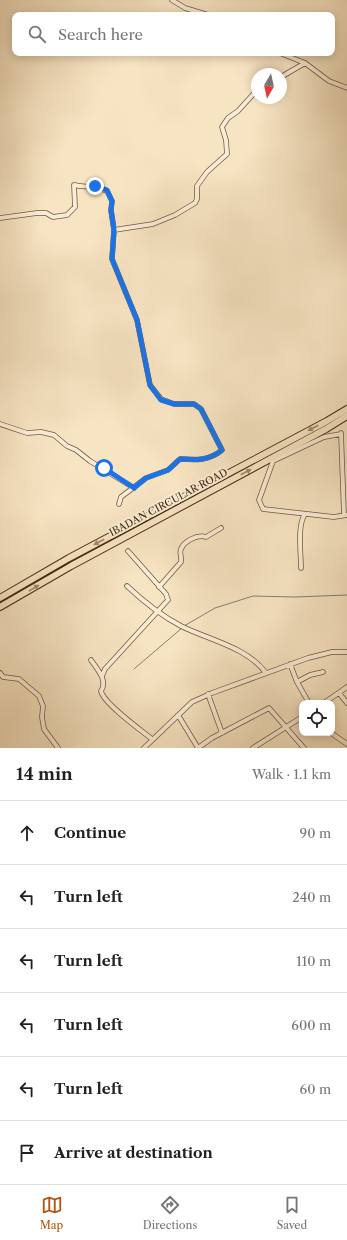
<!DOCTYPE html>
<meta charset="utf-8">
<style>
:root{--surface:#fff;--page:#f2f2f2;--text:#202124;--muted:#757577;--line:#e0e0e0;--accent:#b45309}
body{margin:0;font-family:"Libre Caslon Text",serif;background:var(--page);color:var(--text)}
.controls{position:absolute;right:12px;bottom:12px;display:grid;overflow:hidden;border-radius:8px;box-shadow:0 2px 10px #0003}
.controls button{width:36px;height:36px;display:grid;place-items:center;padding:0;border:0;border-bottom:1px solid var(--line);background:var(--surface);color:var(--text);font:20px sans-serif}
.compass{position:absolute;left:251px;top:68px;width:36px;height:36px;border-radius:50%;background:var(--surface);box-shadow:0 2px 10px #0003;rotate:189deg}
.stop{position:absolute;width:12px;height:12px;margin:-9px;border:3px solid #1a73e8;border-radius:50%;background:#fff}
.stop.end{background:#1a73e8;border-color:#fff;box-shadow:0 1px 4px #0008}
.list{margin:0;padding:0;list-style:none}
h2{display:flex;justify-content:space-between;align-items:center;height:52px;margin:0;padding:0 16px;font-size:17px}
h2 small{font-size:13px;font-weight:400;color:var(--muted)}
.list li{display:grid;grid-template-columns:26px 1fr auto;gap:12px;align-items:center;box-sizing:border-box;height:64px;padding:0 16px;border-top:1px solid var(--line)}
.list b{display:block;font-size:15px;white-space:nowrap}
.list em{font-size:13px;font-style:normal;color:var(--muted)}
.icon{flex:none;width:22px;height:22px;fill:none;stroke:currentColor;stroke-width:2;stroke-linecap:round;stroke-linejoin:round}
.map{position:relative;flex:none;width:347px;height:748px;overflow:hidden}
.search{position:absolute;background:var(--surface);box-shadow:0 2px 10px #0003;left:12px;right:12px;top:12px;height:44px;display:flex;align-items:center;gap:10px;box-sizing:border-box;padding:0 14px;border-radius:8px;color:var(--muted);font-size:15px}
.sheet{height:436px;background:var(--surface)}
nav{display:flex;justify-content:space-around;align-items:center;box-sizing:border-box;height:56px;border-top:1px solid var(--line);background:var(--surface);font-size:11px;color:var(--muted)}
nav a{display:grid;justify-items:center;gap:2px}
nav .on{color:var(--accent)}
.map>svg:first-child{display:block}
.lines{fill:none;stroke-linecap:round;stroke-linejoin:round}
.stream{stroke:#7e8179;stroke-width:1}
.minor-casing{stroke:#72593c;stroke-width:5.5}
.highway-casing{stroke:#462b0f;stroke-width:8}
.minor{stroke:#faedd7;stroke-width:4}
.highway{stroke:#f7e4c2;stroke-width:6}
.oneway{fill:#9e8868}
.route{stroke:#1a73e8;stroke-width:5}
.labels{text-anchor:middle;stroke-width:4;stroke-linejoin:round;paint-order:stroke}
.street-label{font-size:10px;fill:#462b0f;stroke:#faedd7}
</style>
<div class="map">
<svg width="347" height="748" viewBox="0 0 347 748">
<rect width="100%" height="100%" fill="#f7e4c2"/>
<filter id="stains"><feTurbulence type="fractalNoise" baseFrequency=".005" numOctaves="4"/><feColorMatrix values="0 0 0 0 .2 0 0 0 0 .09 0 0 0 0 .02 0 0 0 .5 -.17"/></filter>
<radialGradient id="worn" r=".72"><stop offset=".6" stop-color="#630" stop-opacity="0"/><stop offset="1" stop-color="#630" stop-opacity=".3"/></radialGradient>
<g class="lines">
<path class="stream" d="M 184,626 L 215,608 L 253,596 L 295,597 L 347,595
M 134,669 L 182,628"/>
<g class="minor-casing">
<path id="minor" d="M 172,0 L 185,8 L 208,15
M 280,53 L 305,63 L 329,81 L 347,88
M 281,77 L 305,63
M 0,218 L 37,213 L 46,213 L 53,217 L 67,215 L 75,207 L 74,185 C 87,188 94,185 107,191 L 112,201 L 111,210 L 114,230 L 112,259 L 137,320 L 150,385 L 161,399 L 174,404 L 194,404 L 201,409 L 222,450 C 209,461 196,460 180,459 L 168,470 L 146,478 L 121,497 L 119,504
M 114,230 L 153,224 L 175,215 L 195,203 L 197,199 L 197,186 L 207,172 L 227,154 L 226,140 L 222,127 L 228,118 L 238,111 L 257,90
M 0,424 L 27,433 L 41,432 L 54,435 L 67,446 L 76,450 L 90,461 L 134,488
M 341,433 L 344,515
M 341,434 L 324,437 L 273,461 L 259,500 L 263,509 L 334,517 L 347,515
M 301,568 C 301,553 297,525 305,514
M 127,586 C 144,602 160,615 181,626 C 209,640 247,647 266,673
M 159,587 L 181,562 C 182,557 179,553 181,549 C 184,541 198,534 206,537 L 221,528
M 91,660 C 97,669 108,680 101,691 C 103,703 142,731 152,739
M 290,664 L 297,682 L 309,703
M 0,673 L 3,677 L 19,679 L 39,696 L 43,706 L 42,717 L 44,729 L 58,748
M 102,676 L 105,669 L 168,600 L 166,594 L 128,551
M 297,682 L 310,675 L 323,672
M 339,693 L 347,703
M 208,694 L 222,733
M 324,703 L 347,687
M 178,715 L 198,748
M 331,733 L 347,744
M 144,748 L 192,702 L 212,693 L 308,658 L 332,652 L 347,652
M 198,748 L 212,738 L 269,708 L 304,748
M 253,748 L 302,717"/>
</g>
<g class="highway-casing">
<path id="highway" d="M 0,598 L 69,558 L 327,421 L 347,409
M 0,607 L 71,566 L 326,429 L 347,416"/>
</g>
<use href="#minor" class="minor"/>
<use href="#highway" class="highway"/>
</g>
<defs><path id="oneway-solid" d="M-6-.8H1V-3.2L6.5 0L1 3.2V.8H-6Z"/></defs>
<g class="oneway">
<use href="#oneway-solid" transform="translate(313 428) rotate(152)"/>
<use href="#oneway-solid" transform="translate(246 472) rotate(-28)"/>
<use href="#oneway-solid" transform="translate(99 542) rotate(152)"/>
<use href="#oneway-solid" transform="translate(34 588) rotate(-31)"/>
</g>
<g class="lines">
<path class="route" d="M 95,186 L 107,190 L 112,201 L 111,210 L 114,230 L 112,259 L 137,320 L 150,385 L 161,400 L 174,404 L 194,404 L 201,409 L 222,450 C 209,461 196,460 180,459 L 168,470 L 146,478 L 134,488 L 104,468"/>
</g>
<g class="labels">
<g class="street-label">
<text transform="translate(168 502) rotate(-28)" y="4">IBADAN CIRCULAR ROAD</text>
</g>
</g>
<rect width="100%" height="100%" filter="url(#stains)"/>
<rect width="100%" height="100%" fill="url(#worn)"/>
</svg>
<div class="controls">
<button><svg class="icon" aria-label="locate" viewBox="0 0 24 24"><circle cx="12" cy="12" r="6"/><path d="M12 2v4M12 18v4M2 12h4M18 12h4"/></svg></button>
</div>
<svg class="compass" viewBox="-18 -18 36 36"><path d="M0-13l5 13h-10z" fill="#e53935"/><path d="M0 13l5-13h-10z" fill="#757577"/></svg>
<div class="stop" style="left:104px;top:468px"></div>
<div class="stop end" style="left:95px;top:186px"></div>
<div class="search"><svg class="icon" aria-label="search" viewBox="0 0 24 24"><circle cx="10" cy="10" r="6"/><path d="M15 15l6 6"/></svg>Search here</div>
</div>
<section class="sheet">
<h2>14 min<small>Walk · 1.1 km</small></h2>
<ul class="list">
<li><svg class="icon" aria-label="ahead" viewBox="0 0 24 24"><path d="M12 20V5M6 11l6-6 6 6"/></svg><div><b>Continue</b></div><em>90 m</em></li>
<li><svg class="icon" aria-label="left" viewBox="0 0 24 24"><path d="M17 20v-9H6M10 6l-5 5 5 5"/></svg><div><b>Turn left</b></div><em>240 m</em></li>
<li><svg class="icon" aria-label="left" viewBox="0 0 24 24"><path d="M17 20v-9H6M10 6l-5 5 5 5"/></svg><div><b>Turn left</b></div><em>110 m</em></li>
<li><svg class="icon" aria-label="left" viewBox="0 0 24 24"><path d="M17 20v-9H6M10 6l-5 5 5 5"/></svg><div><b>Turn left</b></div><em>600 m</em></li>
<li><svg class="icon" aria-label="left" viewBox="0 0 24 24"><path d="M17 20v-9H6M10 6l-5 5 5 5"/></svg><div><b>Turn left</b></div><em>60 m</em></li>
<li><svg class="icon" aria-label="arrive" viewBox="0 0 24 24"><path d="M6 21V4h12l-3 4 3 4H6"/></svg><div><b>Arrive at destination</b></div></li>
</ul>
</section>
<nav>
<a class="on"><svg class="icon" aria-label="map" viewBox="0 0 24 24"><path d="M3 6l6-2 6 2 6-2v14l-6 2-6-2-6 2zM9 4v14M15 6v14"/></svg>Map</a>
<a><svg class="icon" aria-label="directions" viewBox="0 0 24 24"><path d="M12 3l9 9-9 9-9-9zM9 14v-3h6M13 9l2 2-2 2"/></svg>Directions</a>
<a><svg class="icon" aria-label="saved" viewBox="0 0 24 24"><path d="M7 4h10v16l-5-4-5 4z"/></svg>Saved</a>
</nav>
